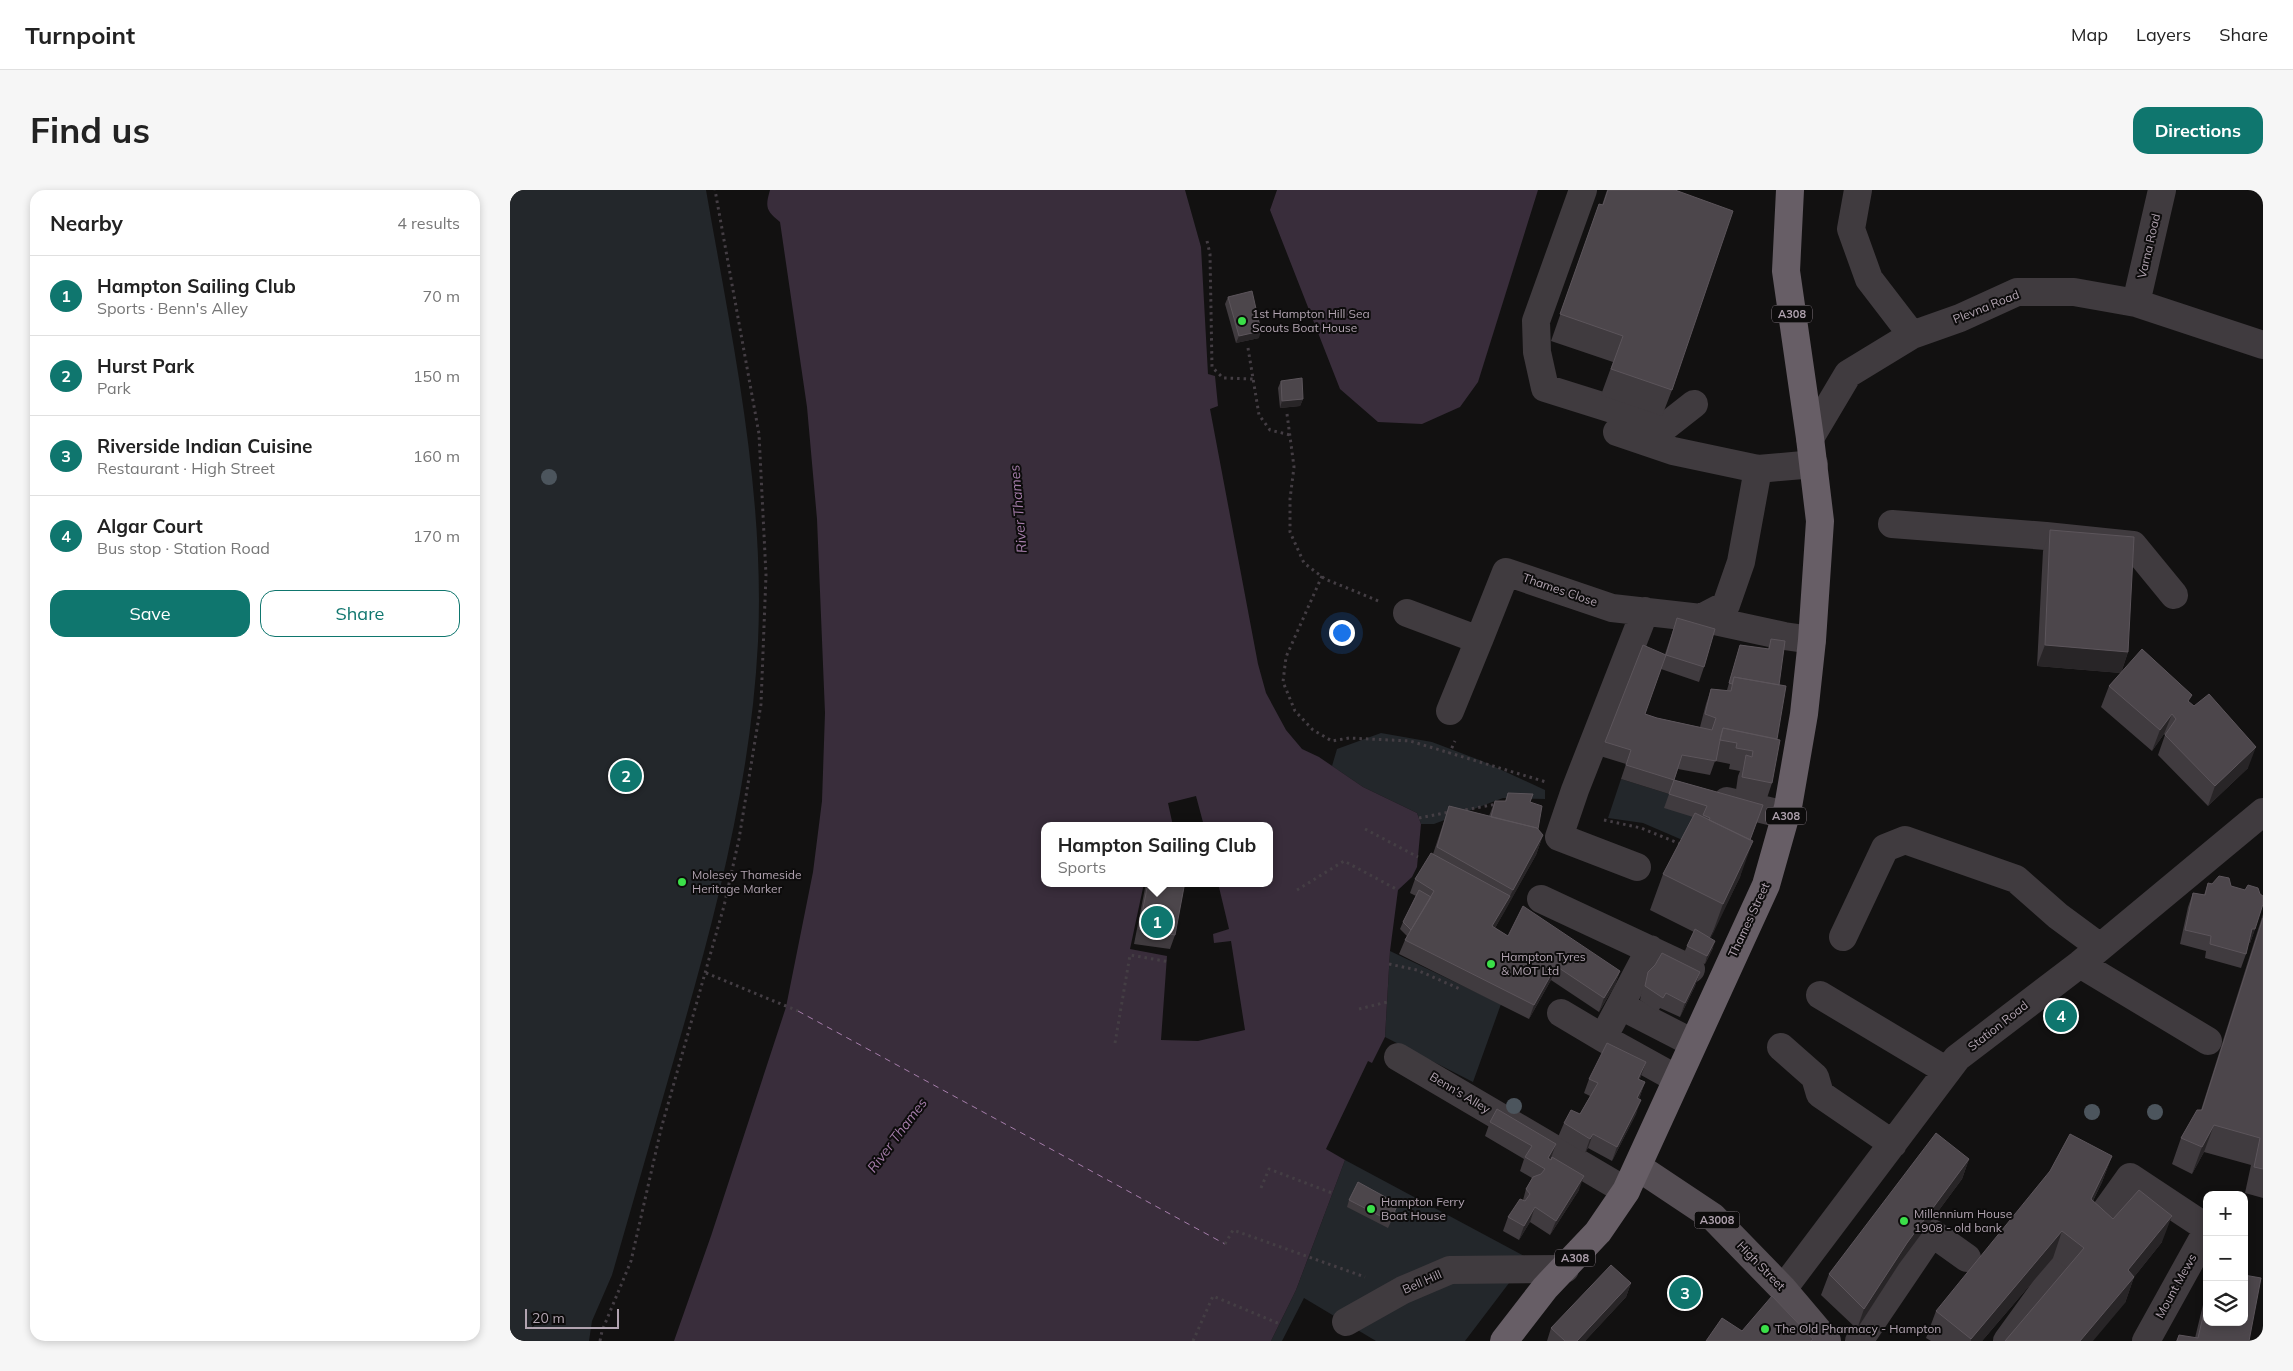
<!DOCTYPE html>
<meta charset="utf-8">
<style>
:root{--surface:#fff;--page:#f6f6f6;--text:#222;--muted:#767676;--line:#e0e0e0;--accent:#0f766e}
body{margin:0;font-family:Mulish,sans-serif;background:var(--page);color:var(--text)}
.controls{position:absolute;right:15px;bottom:15px;display:grid;overflow:hidden;border-radius:10px;box-shadow:0 2px 8px #0003}
.controls button{width:45px;height:45px;display:grid;place-items:center;padding:0;border:0;border-bottom:1px solid var(--line);background:var(--surface);color:var(--text);font:25px sans-serif}
.scale{position:absolute;left:15px;bottom:12px;width:94px;box-sizing:border-box;padding-left:5px;border:2px solid #b1a3b0;border-top:0;font-size:14px;line-height:18px;white-space:nowrap;color:#b1a3b0;-webkit-text-stroke:4px #0d0c0c;paint-order:stroke}
.you{position:absolute;left:831px;top:442px;width:18px;height:18px;margin:-12px;border:4px solid #fff;border-radius:50%;background:#1a73e8;box-shadow:0 0 0 8px #1a73e833}
.badge{display:grid;place-items:center;width:32px;height:32px;border-radius:50%;background:var(--accent);color:#fff;font-size:16px;font-weight:700}
.pin{position:absolute;translate:-50% -50%;border:2px solid #fff;box-shadow:0 1px 5px #0006}
.popup{position:absolute;left:531px;top:632px;width:232px;height:65px;box-sizing:border-box;display:grid;place-content:center;border-radius:10px;background:var(--surface);filter:drop-shadow(0 1px 4px #0005);font-size:16px;white-space:nowrap;color:var(--muted)}
.popup b{font-size:19px;color:var(--text)}
.popup::after{content:'';position:absolute;left:50%;top:100%;margin-left:-10px;border:10px solid transparent;border-top-color:var(--surface)}
.list{margin:0;padding:0;list-style:none}
h2{display:flex;justify-content:space-between;align-items:center;height:65px;margin:0;padding:0 20px;font-size:21px}
h2 small{font-size:16px;font-weight:400;color:var(--muted)}
.list li{display:grid;grid-template-columns:32px 1fr auto;gap:15px;align-items:center;box-sizing:border-box;height:80px;padding:0 20px;border-top:1px solid var(--line)}
.list b{display:block;font-size:19px;white-space:nowrap}
.list p{margin:0;font-size:16px;white-space:nowrap;color:var(--muted)}
.list em{font-size:16px;font-style:normal;color:var(--muted)}
.actions{display:flex;gap:10px;padding:15px 20px}
.actions a{flex:1;padding:11px 0;border:1px solid var(--accent);border-radius:15px;text-align:center;font-size:18px;color:var(--accent)}
.actions .main{background:var(--accent);color:#fff}
.icon{flex:none;width:28px;height:28px;fill:none;stroke:currentColor;stroke-width:2;stroke-linecap:round;stroke-linejoin:round}
.map{position:relative;flex:none;width:1753px;height:1151px;overflow:hidden;border-radius:15px}
header{display:flex;align-items:center;gap:30px;box-sizing:border-box;height:70px;padding:0 25px;background:var(--surface);border-bottom:1px solid var(--line)}
header strong{font-size:24px}
nav{display:flex;gap:28px;margin-inline-start:auto;font-size:18px}
.intro{display:flex;align-items:center;justify-content:space-between;box-sizing:border-box;height:120px;padding:0 30px}
h1{margin:0;font-size:35px}
.button{padding:12px 22px;border-radius:15px;background:var(--accent);color:#fff;font-size:18px;font-weight:700}
main{display:flex;gap:30px;padding:0 30px}
aside{flex:1;background:var(--surface);border-radius:15px;box-shadow:0 2px 8px #0003}
.map>svg:first-child{display:block}
.green{fill:#23272b}
.water{fill:#392d3b;fill-rule:evenodd}
.lines{fill:none;stroke-linecap:round;stroke-linejoin:round}
.ferry{stroke:#a57daa;stroke-width:1;stroke-dasharray:6 5;stroke-linecap:butt}
.path{stroke:#443e44;stroke-width:3;stroke-dasharray:2.5 4;stroke-linecap:butt}
.minor{stroke:#403b3f;stroke-width:28}
.major{stroke:#554e54;stroke-width:28}
.highway{stroke:#675e66;stroke-width:28}
.tree{fill:#4c555d}
.wall{fill:#403b3f;fill-rule:evenodd}
.shaded-wall{fill:#282527}
.building{fill:#4c464b;stroke:#5c555b}
.poi-dot{fill:#3bdf49;stroke:#0d0c0c;stroke-width:2}
.labels{text-anchor:middle;stroke-width:4;stroke-linejoin:round;paint-order:stroke}
.shield{fill:#0d0c0c;stroke:#80767f;stroke-width:1}
.shield-label{font-size:11px;font-weight:bold;fill:#b1a3b0}
.street-label{font-size:12px;fill:#b1a3b0;stroke:#0d0c0c}
.poi-label{font-size:12px;fill:#b1a3b0;stroke:#0d0c0c;text-anchor:start}
.water-label{font-size:14px;font-style:italic;fill:#a57daa;stroke:#0d0c0c}
</style>
<header>
<strong>Turnpoint</strong>
<nav><a>Map</a><a>Layers</a><a>Share</a></nav>
</header>
<div class="intro"><h1>Find us</h1><a class="button">Directions</a></div>
<main>
<aside>
<h2>Nearby<small>4 results</small></h2>
<ul class="list">
<li><span class="badge">1</span><div><b>Hampton Sailing Club</b><p>Sports · Benn's Alley</p></div><em>70 m</em></li>
<li><span class="badge">2</span><div><b>Hurst Park</b><p>Park</p></div><em>150 m</em></li>
<li><span class="badge">3</span><div><b>Riverside Indian Cuisine</b><p>Restaurant · High Street</p></div><em>160 m</em></li>
<li><span class="badge">4</span><div><b>Algar Court</b><p>Bus stop · Station Road</p></div><em>170 m</em></li>
</ul>
<div class="actions"><a class="main">Save</a><a>Share</a></div>
</aside>
<div class="map">
<svg width="1753" height="1151" viewBox="0 0 1753 1151">
<rect width="100%" height="100%" fill="#121111"/>
<path class="green" d="M 0,0 L 196,0 C 222,149 255,300 248,452 C 241,590 206,724 168,855 C 146,932 124,1009 102,1085 L 82,1131 L 79,1151 L 0,1151 Z
M 871,543 L 922,552 L 972,571 L 1035,600 L 1035,609 L 993,608 L 924,634 L 911,634 L 907,623 L 853,597 L 822,576 L 827,559 Z
M 1111,589 L 1159,604 L 1192,630 L 1191,658 L 1133,633 L 1098,628 Z
M 880,761 L 991,814 L 963,892 L 875,847 Z
M 835,970 L 1018,1068 L 955,1151 L 866,1151 L 794,1108 L 772,1151 L 761,1151 L 786,1100 Z"/>
<path class="water" d="M 260,0 L 675,0 L 691,57 L 698,184 L 705,186 L 708,216 L 700,219 L 748,474 L 756,503 L 776,540 L 792,559 L 809,567 L 853,597 L 907,623 L 911,634 L 907,677 L 902,687 L 888,700 L 880,761 L 875,847 L 862,873 L 858,871 L 816,959 L 835,970 L 786,1100 L 761,1151 L 164,1151 L 201,1046 L 276,817 L 303,682 L 312,611 L 315,523 L 307,329 L 297,217 L 270,32 C 256,21 255,17 260,0 ZM 686,606 L 694,636 L 760,636 L 760,693 L 708,693 L 719,739 L 703,744 L 704,753 L 721,751 L 735,840 L 688,851 L 651,850 L 657,766 L 620,759 L 634,693 L 534,693 L 534,636 L 663,636 L 658,613 Z
M 767,0 L 1028,0 L 968,192 L 950,217 L 912,234 L 868,232 L 830,199 L 760,20 Z"/>
<g class="lines">
<path class="ferry" d="M 288,821 L 715,1054"/>
<path class="path" d="M 697,51 L 700,64 L 702,177 L 713,188 L 743,189
M 738,158 L 749,225 L 760,240 L 780,245
M 777,224 L 784,277 L 780,309 L 780,342 L 794,373 L 815,389 L 871,412
M 812,386 L 776,467 L 773,492 L 785,521 L 803,540 L 822,551 L 839,548 L 900,551 L 1036,592
M 939,564 L 945,551
M 949,621 L 987,614
M 909,628 L 940,622
M 1094,630 L 1131,638 L 1173,655
M 855,639 L 908,667
M 787,700 L 834,671 L 888,700
M 879,774 L 907,780 L 950,799
M 196,783 L 288,821
M 849,819 L 877,812
M 605,853 L 620,765 L 660,772
M 751,998 L 759,979 L 822,1003
M 715,1054 L 723,1040 L 855,1087
M 90,1151 L 92,1141 L 121,1071 L 151,939 L 214,716 L 229,649 L 251,514 L 256,385 L 249,244 L 205,0
M 683,1151 L 703,1106 L 770,1134"/>
<path class="minor" d="M 1073,0 L 1026,131 L 1027,162 L 1035,198 L 1156,236 L 1184,214
M 1348,0 L 1341,39 L 1359,89 L 1402,145
M 1626,113 L 1652,0
M 1107,242 L 1163,261 L 1248,279
M 1300,248 L 1338,184 L 1402,145 L 1450,128 L 1507,102 L 1564,102 L 1626,113 L 1753,155
M 1382,334 L 1536,346 L 1623,355 L 1664,405
M 897,423 L 969,450 L 996,382 L 1102,418 L 1191,428 L 1216,415 L 1231,372 L 1248,279 L 1304,274
M 1191,428 L 1274,446 L 1302,450
M 940,521 L 969,450
M 1217,611 L 1276,625
M 1127,677 L 1049,647 L 1065,600 L 1135,421
M 1031,709 L 1181,779
M 1333,747 L 1375,658 L 1395,650 L 1506,689 L 1548,726 L 1590,757
M 1570,774 L 1698,851
M 1310,805 L 1437,881
M 1111,816 L 1183,853
M 1051,823 L 1093,848 L 1140,759
M 1093,848 L 1167,889
M 1271,857 L 1305,887 L 1310,904 L 1383,954
M 888,867 L 1116,1001
M 1580,1043 L 1620,987 L 1697,1038
M 1273,1099 L 1447,868 L 1570,774 L 1753,622
M 836,1132 L 893,1100 L 940,1080 L 1055,1079
M 1349,1151 L 1422,1043 L 1457,1068
M 1497,1151 L 1552,1075
M 1636,1151 L 1697,1041"/>
<path class="major" d="M 1128,977 L 1203,1027 L 1273,1099 L 1317,1151"/>
<path class="highway" d="M 994,1151 L 1035,1098 L 1088,1042 L 1116,1001 L 1256,695 L 1278,617 L 1294,524 L 1302,450 L 1310,331 L 1300,248 L 1276,81 L 1280,0"/>
</g>
<g class="tree">
<circle cx="39" cy="287" r="8"/>
<circle cx="1004" cy="916" r="8"/>
<circle cx="1582" cy="922" r="8"/>
<circle cx="1645" cy="922" r="8"/>
</g>
<path class="wall" d="M 1097,0 L 1165,0 L 1162,200 L 1152,226 L 1091,205 L 1103,172 L 1041,151 L 1089,14 L 1092,15 Z
M 718,107 L 749,148 L 726,153 L 715,114 Z
M 771,191 L 793,209 L 790,216 L 770,218 L 768,198 Z
M 1540,340 L 1618,462 L 1611,483 L 1679,512 L 1738,578 L 1698,616 L 1648,565 L 1655,545 L 1654,544 L 1642,561 L 1591,517 L 1599,496 L 1611,483 L 1527,476 L 1533,361 Z
M 1167,428 L 1194,477 L 1189,492 L 1151,479 L 1135,524 L 1147,528 L 1190,537 L 1196,514 L 1201,499 L 1219,501 L 1217,500 L 1230,455 L 1258,459 L 1261,449 L 1269,495 L 1267,549 L 1262,593 L 1255,614 L 1236,610 L 1248,629 L 1240,650 L 1230,687 L 1200,748 L 1203,758 L 1195,774 L 1174,763 L 1177,756 L 1184,742 L 1140,720 L 1153,684 L 1183,627 L 1154,618 L 1159,604 L 1111,589 L 1116,574 L 1090,566 L 1095,552 L 1155,464 ZM 1205,571 L 1220,574 L 1219,579 L 1230,581 L 1228,586 L 1225,607 L 1164,590 L 1168,579 L 1200,585 Z
M 998,603 L 1020,612 L 1028,639 L 1033,645 L 1026,665 L 985,738 L 998,746 L 1110,781 L 1105,795 L 1089,822 L 1041,790 L 1019,829 L 889,764 L 895,750 L 897,746 L 890,739 L 893,732 L 906,706 L 900,703 L 905,689 L 923,664 L 939,616 L 979,626 L 985,611 L 995,611 Z
M 636,693 L 666,693 L 665,745 L 660,759 L 624,754 Z
M 1698,693 L 1721,696 L 1745,739 L 1740,753 L 1738,753 L 1736,764 L 1731,778 L 1695,768 L 1696,761 L 1670,754 L 1678,717 L 1683,703 L 1694,705 Z
M 1753,724 L 1753,1008 L 1735,1003 L 1741,975 L 1694,962 L 1682,984 L 1662,974 L 1671,948 L 1691,920 Z
M 1138,782 L 1190,782 L 1185,796 L 1170,827 L 1150,818 L 1148,822 L 1130,810 L 1133,796 Z
M 1131,886 L 1129,890 L 1135,892 L 1129,909 L 1126,924 L 1102,971 L 1078,958 L 1075,963 L 1048,947 L 1054,933 L 1070,924 L 1080,906 L 1074,903 L 1079,889 Z
M 980,932 L 1046,954 L 1040,969 L 1069,1000 L 1040,1045 L 1020,1032 L 1009,1050 L 993,1041 L 998,1027 L 1013,1010 L 1016,999 L 1022,988 L 1010,981 L 1014,969 L 975,946 Z
M 1602,966 L 1592,992 L 1583,1011 L 1603,1029 L 1652,1052 L 1624,1087 L 1615,1113 L 1557,1078 L 1543,1068 L 1472,1151 L 1421,1151 L 1416,1148 L 1426,1121 Z
M 1459,969 L 1452,989 L 1389,1074 L 1347,1139 L 1311,1105 L 1319,1084 Z
M 839,1010 L 886,1021 L 878,1038 L 837,1017 Z
M 1121,1093 L 1116,1107 L 1075,1151 L 1037,1151 L 1041,1138 Z
M 1697,1098 L 1697,1132 L 1739,1151 L 1666,1151 L 1669,1145 L 1685,1148 Z"/>
<path class="shaded-wall" d="M 751,141 L 749,148 L 726,153 L 729,146 Z
M 793,209 L 790,216 L 770,218 L 772,211 Z
M 1535,455 L 1618,462 L 1611,483 L 1527,476 Z
M 1662,524 L 1654,544 L 1642,561 L 1650,540 Z
M 1746,557 L 1738,578 L 1698,616 L 1705,596 Z
M 1033,645 L 1026,665 L 995,721 L 977,751 L 982,736 L 1000,706 L 1003,700 Z
M 1243,651 L 1230,687 L 1200,750 L 1213,714 Z
M 1742,739 L 1745,739 L 1740,753 L 1737,753 Z
M 1205,751 L 1203,758 L 1195,774 L 1197,766 Z
M 1046,776 L 1041,790 L 1019,829 L 1024,815 Z
M 1110,781 L 1105,795 L 1089,822 L 1094,808 Z
M 1190,782 L 1185,796 L 1170,827 L 1175,813 Z
M 1136,872 L 1131,886 L 1123,904 L 1128,889 Z
M 1135,892 L 1130,906 L 1122,922 L 1127,908 Z
M 1131,910 L 1126,924 L 1102,971 L 1107,957 Z
M 1704,935 L 1694,962 L 1682,984 L 1692,957 Z
M 1083,944 L 1078,958 L 1075,963 L 1080,949 Z
M 1046,954 L 1041,968 L 1035,978 L 1038,968 Z
M 1602,966 L 1592,992 L 1571,1035 L 1581,1009 Z
M 1459,969 L 1452,989 L 1389,1074 L 1347,1139 L 1354,1119 L 1397,1053 Z
M 1074,986 L 1069,1000 L 1040,1045 L 1046,1031 Z
M 1025,1017 L 1020,1032 L 1009,1050 L 1014,1036 Z
M 1662,1026 L 1652,1052 L 1616,1097 L 1624,1087 L 1615,1113 L 1583,1151 L 1570,1151 L 1618,1080 Z
M 1552,1041 L 1543,1068 L 1472,1151 L 1461,1151 L 1461,1149 Z
M 1121,1093 L 1116,1107 L 1075,1151 L 1067,1151 Z"/>
<path class="building" d="M 1098,0 L 1165,0 L 1223,21 L 1162,200 L 1101,179 L 1113,146 L 1050,124 L 1089,14 L 1093,15 Z
M 742,101 L 751,141 L 729,146 L 718,107 Z
M 792,188 L 793,209 L 772,211 L 771,191 Z
M 1540,340 L 1624,347 L 1618,462 L 1535,455 Z
M 1167,428 L 1205,439 L 1194,477 L 1156,465 Z
M 1261,449 L 1275,451 L 1269,495 L 1224,487 L 1222,494 L 1219,493 L 1230,455 L 1259,459 Z
M 1133,455 L 1156,465 L 1135,524 L 1147,528 L 1202,540 L 1206,528 L 1195,524 L 1201,499 L 1221,501 L 1224,487 L 1276,496 L 1267,549 L 1213,538 L 1211,545 L 1206,571 L 1172,565 L 1164,590 L 1116,575 L 1121,560 L 1095,552 Z
M 1632,459 L 1682,505 L 1678,511 L 1684,516 L 1699,504 L 1746,557 L 1705,596 L 1655,545 L 1666,529 L 1662,524 L 1650,540 L 1599,496 Z
M 1213,538 L 1270,550 L 1262,593 L 1232,587 L 1236,565 L 1242,567 L 1243,561 L 1226,558 L 1227,553 L 1210,550 Z
M 1164,590 L 1253,615 L 1240,650 L 1199,630 L 1200,628 L 1193,625 L 1197,616 L 1159,604 Z
M 998,603 L 1023,604 L 1020,612 L 1032,616 L 1028,639 L 1027,638 L 981,627 L 985,611 L 996,611 Z
M 939,616 L 1027,638 L 1033,645 L 1003,700 L 927,657 Z
M 1185,623 L 1243,651 L 1213,714 L 1153,684 Z
M 921,663 L 1000,706 L 982,736 L 998,746 L 1013,716 L 1110,781 L 1094,808 L 1046,776 L 1024,815 L 895,750 L 924,701 L 905,689 Z
M 1709,686 L 1719,688 L 1721,696 L 1735,700 L 1738,695 L 1748,698 L 1750,704 L 1753,706 L 1753,714 L 1745,739 L 1742,739 L 1736,764 L 1700,754 L 1701,746 L 1675,740 L 1683,703 L 1695,705 L 1698,693 L 1702,694 Z
M 638,693 L 666,693 L 666,695 L 674,697 L 665,745 L 629,739 Z
M 909,700 L 921,707 L 901,740 L 893,732 Z
M 1753,728 L 1753,979 L 1744,977 L 1750,948 L 1704,935 L 1692,957 L 1671,948 L 1687,920 L 1692,920 Z
M 1185,739 L 1205,751 L 1197,766 L 1177,756 Z
M 1152,763 L 1190,782 L 1175,813 L 1156,803 L 1153,808 L 1135,796 L 1138,782 L 1145,775 Z
M 1097,853 L 1136,872 L 1128,889 L 1135,892 L 1127,908 L 1131,910 L 1107,957 L 1083,944 L 1080,949 L 1054,933 L 1061,920 L 1070,924 L 1088,893 L 1079,889 Z
M 987,919 L 1046,954 L 1038,968 L 1041,970 L 1042,967 L 1074,986 L 1046,1031 L 1025,1017 L 1014,1036 L 998,1027 L 1010,1009 L 1015,1011 L 1020,1004 L 1016,999 L 1023,987 L 1031,984 L 1035,979 L 1015,967 L 1022,956 L 980,932 Z
M 1426,943 L 1459,969 L 1397,1053 L 1354,1119 L 1319,1084 Z
M 1560,944 L 1602,966 L 1581,1009 L 1603,1029 L 1629,1000 L 1662,1026 L 1618,1080 L 1624,1087 L 1570,1151 L 1495,1151 L 1574,1058 L 1552,1041 L 1461,1149 L 1426,1121 L 1540,981 Z
M 848,992 L 888,1014 L 880,1031 L 839,1010 Z
M 1101,1075 L 1121,1093 L 1067,1151 L 1055,1151 L 1041,1138 Z
M 1734,1085 L 1751,1088 L 1739,1151 L 1667,1151 L 1669,1145 L 1688,1148 L 1697,1109 L 1697,1132 L 1734,1132 Z
M 1262,1106 L 1303,1149 L 1301,1151 L 1196,1151 L 1212,1128 L 1232,1141 Z"/>
<g class="poi-dot">
<circle cx="732" cy="131" r="5"/>
<circle cx="172" cy="692" r="5"/>
<circle cx="981" cy="774" r="5"/>
<circle cx="861" cy="1019" r="5"/>
<circle cx="1394" cy="1031" r="5"/>
<circle cx="1255" cy="1139" r="5"/>
</g>
<g class="labels">
<g class="shield">
<rect x="1262" y="115.5" width="40" height="17" rx="4"/>
<rect x="1256" y="617.5" width="40" height="17" rx="4"/>
<rect x="1184.5" y="1021.5" width="45" height="17" rx="4"/>
<rect x="1045" y="1059.5" width="40" height="17" rx="4"/>
</g>
<g class="shield-label">
<text x="1282" y="128">A308</text>
<text x="1276" y="630">A308</text>
<text x="1207" y="1034">A3008</text>
<text x="1065" y="1072">A308</text>
</g>
<g class="street-label">
<text transform="translate(1639 56) rotate(-77)" y="4">Varna Road</text>
<text transform="translate(1476 117) rotate(-22)" y="4">Plevna Road</text>
<text transform="translate(1050 400) rotate(19)" y="4">Thames Close</text>
<text transform="translate(1239 730) rotate(-65)" y="4">Thames Street</text>
<text transform="translate(1488 836) rotate(-38)" y="4">Station Road</text>
<text transform="translate(950 903) rotate(31)" y="4">Benn's Alley</text>
<text transform="translate(1251 1076) rotate(46)" y="4">High Street</text>
<text transform="translate(912 1092) rotate(-24)" y="4">Bell Hill</text>
<text transform="translate(1666 1096) rotate(-61)" y="4">Mount Mews</text>
</g>
<g class="poi-label">
<text x="742" y="128">1st Hampton Hill Sea<tspan x="742" dy="14">Scouts Boat House</tspan></text>
<text x="182" y="689">Molesey Thameside<tspan x="182" dy="14">Heritage Marker</tspan></text>
<text x="991" y="771">Hampton Tyres<tspan x="991" dy="14">&amp; MOT Ltd</tspan></text>
<text x="871" y="1016">Hampton Ferry<tspan x="871" dy="14">Boat House</tspan></text>
<text x="1404" y="1028">Millennium House<tspan x="1404" dy="14">1908 - old bank</tspan></text>
<text x="1265" y="1143">The Old Pharmacy - Hampton</text>
</g>
<g class="water-label">
<text transform="translate(508 319) rotate(-95)" y="5">River Thames</text>
<text transform="translate(387 945) rotate(-53)" y="5">River Thames</text>
</g>
</g>
</svg>
<div class="controls">
<button>+</button>
<button>−</button>
<button><svg class="icon" aria-label="layers" viewBox="0 0 24 24"><path d="M12 4l9 5-9 5-9-5zM3 14l9 5 9-5"/></svg></button>
</div>
<div class="scale">20 m</div>
<div class="you"></div>
<div class="pin badge" style="left:647px;top:732px">1</div>
<div class="popup"><b>Hampton Sailing Club</b>Sports</div>
<div class="pin badge" style="left:116px;top:586px">2</div>
<div class="pin badge" style="left:1175px;top:1103px">3</div>
<div class="pin badge" style="left:1551px;top:826px">4</div>
</div>
</main>
